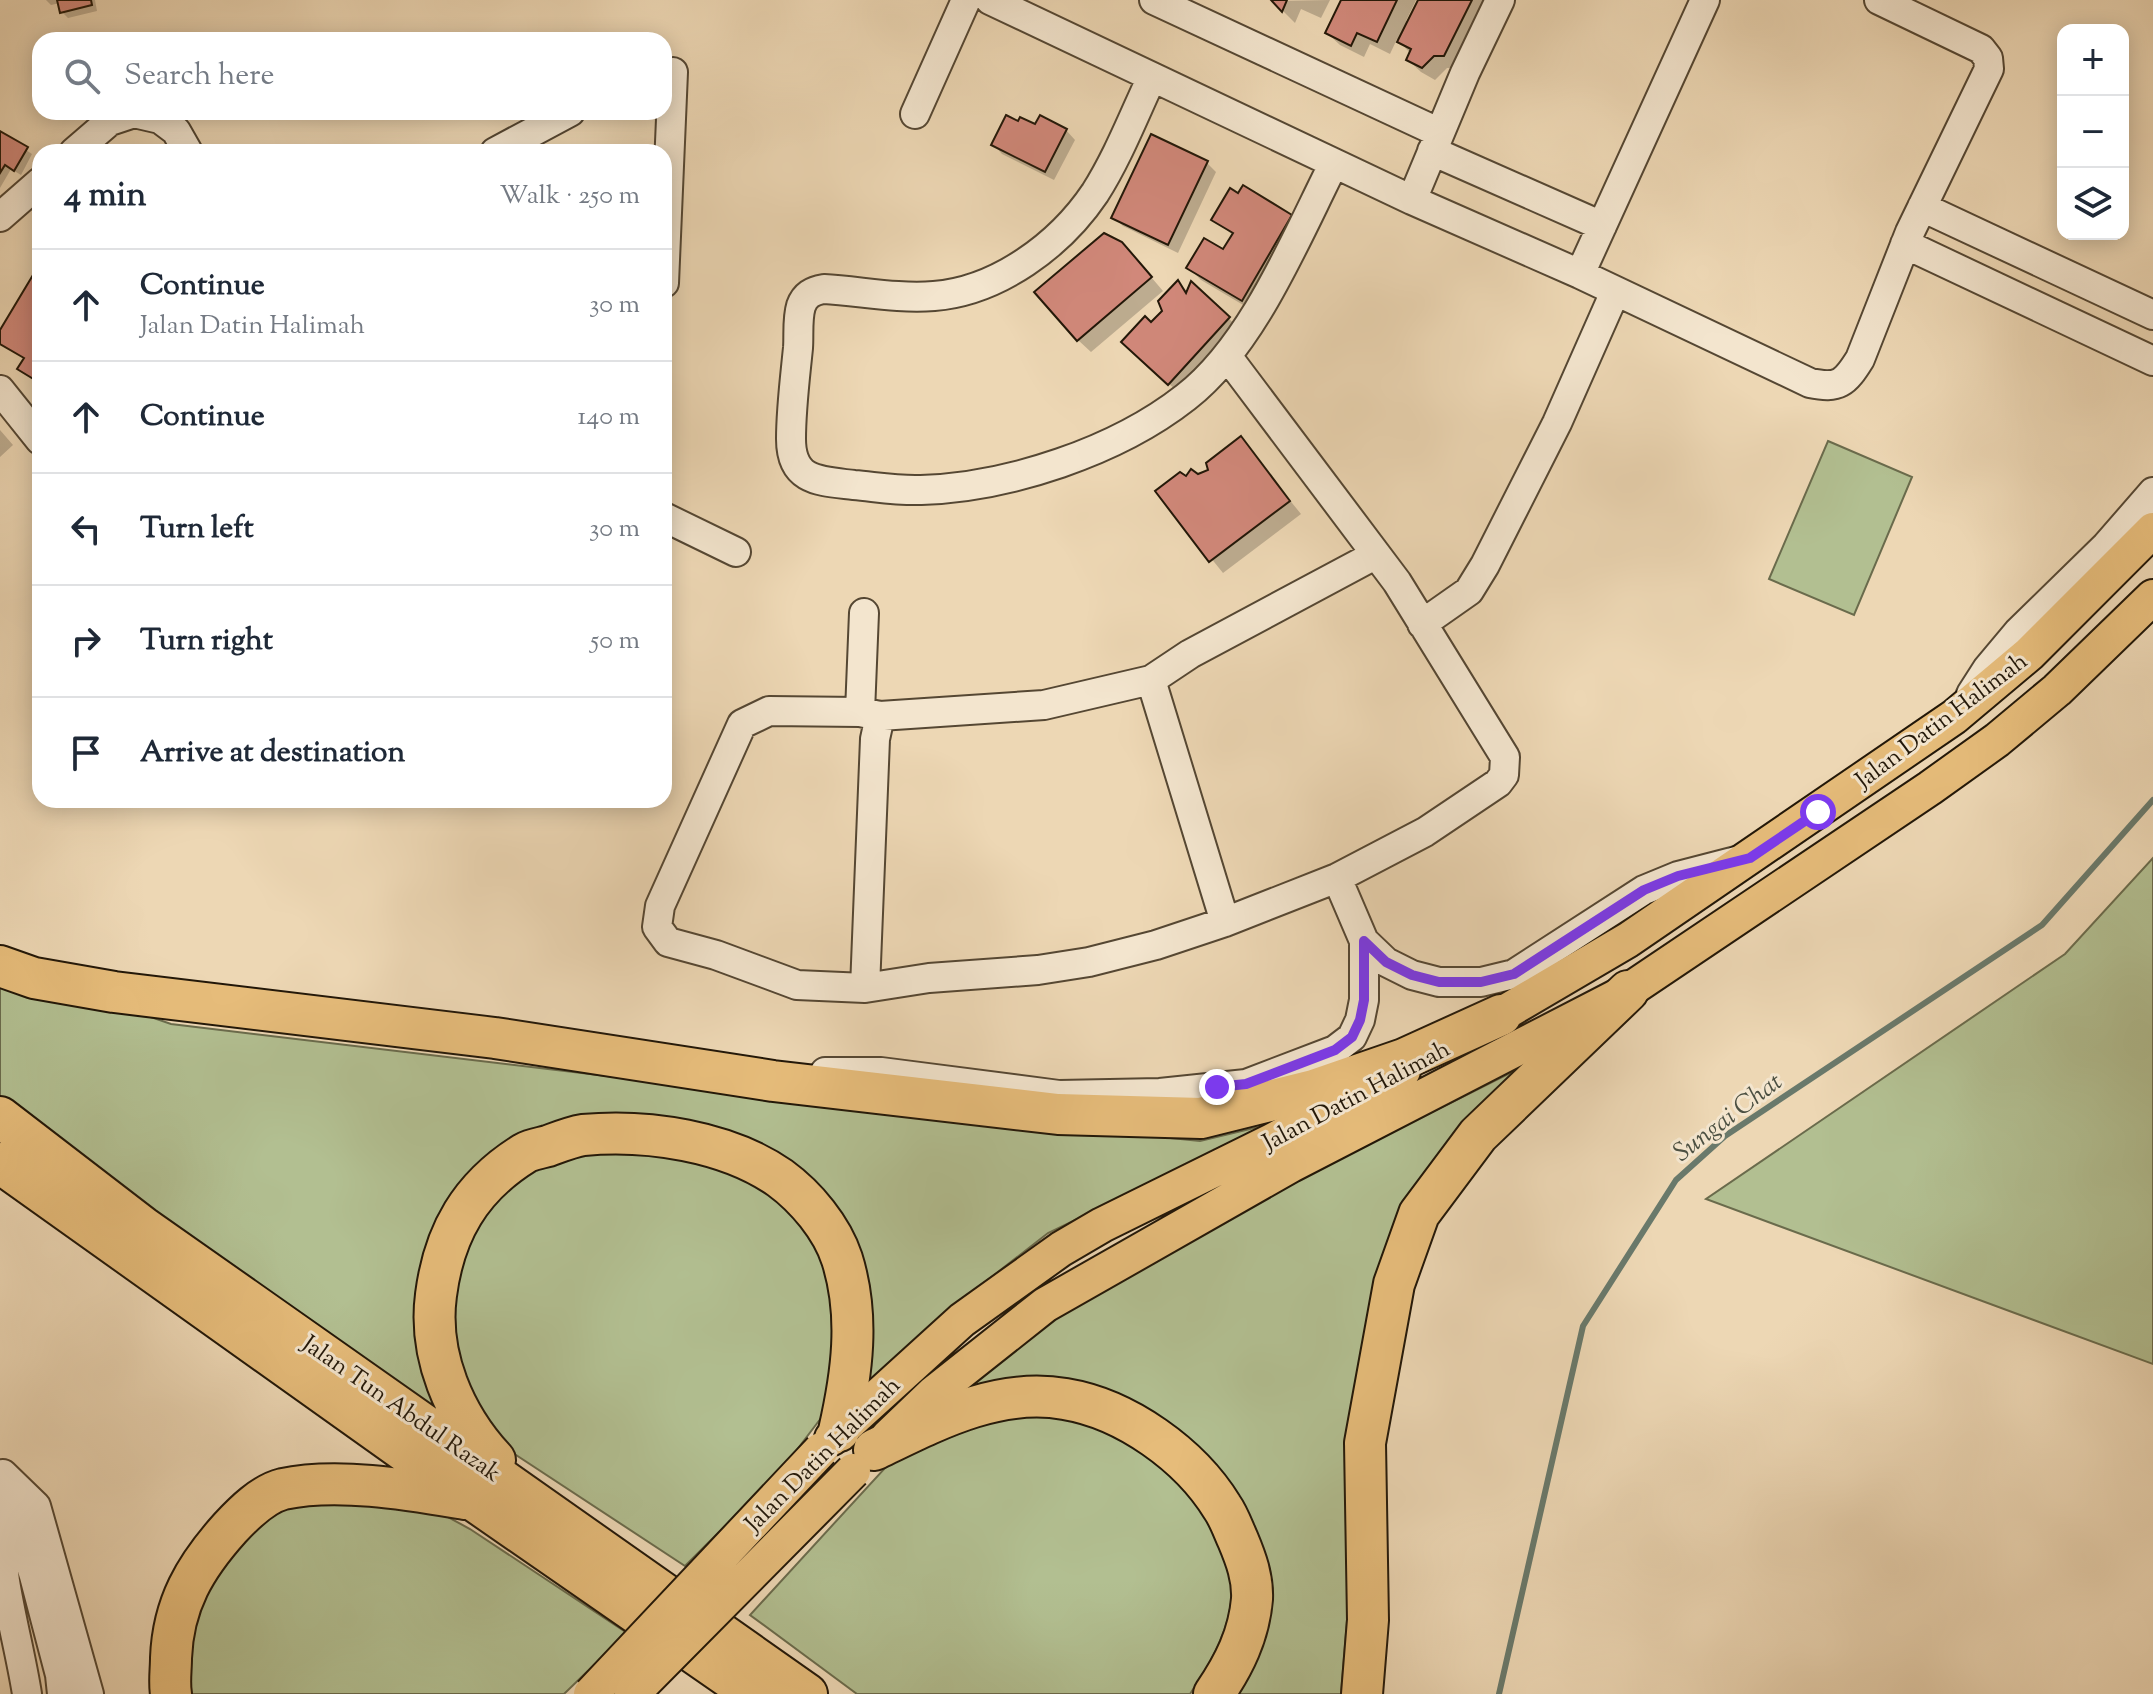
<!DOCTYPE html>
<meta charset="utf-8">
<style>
:root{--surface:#fff;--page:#f6f6f7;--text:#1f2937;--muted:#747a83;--line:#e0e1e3}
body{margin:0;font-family:"Sorts Mill Goudy",serif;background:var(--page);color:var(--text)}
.controls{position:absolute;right:24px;top:24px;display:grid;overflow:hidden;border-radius:16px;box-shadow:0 4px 20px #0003}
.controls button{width:72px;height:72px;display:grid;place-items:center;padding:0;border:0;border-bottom:2px solid var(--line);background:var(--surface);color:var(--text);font:40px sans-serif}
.stop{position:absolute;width:24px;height:24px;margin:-18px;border:6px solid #7c3aed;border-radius:50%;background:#fff}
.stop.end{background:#7c3aed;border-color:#fff;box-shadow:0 2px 8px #0008}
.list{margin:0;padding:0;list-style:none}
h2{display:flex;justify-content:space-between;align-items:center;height:104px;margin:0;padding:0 32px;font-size:34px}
h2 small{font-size:26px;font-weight:400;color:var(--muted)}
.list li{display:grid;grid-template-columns:52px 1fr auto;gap:24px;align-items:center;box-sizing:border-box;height:112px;padding:0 32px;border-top:2px solid var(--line)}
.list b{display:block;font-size:30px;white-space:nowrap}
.list p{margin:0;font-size:26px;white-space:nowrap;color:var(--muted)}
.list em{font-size:26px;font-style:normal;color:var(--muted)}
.icon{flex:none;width:44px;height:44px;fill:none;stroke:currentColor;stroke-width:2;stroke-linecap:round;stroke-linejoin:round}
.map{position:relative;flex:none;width:2153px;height:1694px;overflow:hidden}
.search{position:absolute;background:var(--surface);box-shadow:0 4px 20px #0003;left:32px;top:32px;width:640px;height:88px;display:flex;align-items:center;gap:20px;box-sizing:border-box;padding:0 28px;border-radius:24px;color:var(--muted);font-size:30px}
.panel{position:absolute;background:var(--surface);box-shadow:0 4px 20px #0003;left:32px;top:144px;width:640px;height:664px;border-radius:24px}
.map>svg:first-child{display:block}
.green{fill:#b2bf91;stroke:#6a6b4c;stroke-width:2}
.shadow{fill:#0003}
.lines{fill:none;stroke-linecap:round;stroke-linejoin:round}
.stream{stroke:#69796b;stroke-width:6}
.building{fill:#d1887a;stroke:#221708;stroke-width:2}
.minor-casing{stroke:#554733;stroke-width:32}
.major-casing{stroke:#221708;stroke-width:38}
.highway-casing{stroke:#221708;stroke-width:44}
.minor{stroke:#f3e5ce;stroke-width:28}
.major{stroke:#e6bc7a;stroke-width:34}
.highway{stroke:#e6bc7a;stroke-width:40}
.major-bridge-casing{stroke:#221708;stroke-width:38;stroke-linecap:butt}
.major-bridge{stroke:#e6bc7a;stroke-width:34}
.route{stroke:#7c3aed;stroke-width:10}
.labels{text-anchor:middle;stroke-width:6;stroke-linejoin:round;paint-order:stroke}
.street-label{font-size:24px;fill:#221708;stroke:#f3e5ce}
.water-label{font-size:26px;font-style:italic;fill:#4c5042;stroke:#f3e5ce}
</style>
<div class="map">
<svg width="2153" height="1694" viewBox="0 0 2153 1694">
<rect width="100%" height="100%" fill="#edd7b4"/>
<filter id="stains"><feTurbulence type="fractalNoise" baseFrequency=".0025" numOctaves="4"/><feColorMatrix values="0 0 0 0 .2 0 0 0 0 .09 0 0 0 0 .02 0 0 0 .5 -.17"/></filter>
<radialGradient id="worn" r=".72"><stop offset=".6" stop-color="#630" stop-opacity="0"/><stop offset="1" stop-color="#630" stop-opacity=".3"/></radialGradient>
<path class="green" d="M 1828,441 L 1912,477 L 1854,615 L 1769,579 Z
M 2153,858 L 2153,1364 L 1706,1199 L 2065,954 Z
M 0,965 L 171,1024 L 900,1111 L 1200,1141 L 1279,1122 L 1048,1233 L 962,1300 L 860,1398 L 816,1192 L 621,1120 L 444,1222 L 454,1431 L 0,1101 Z
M 1554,1051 L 1485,1121 L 1368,1363 L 1341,1694 L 1235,1694 L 1264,1595 L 1163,1427 L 950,1406 L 970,1375 L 1024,1334 L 1217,1220 Z
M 604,1144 L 733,1162 L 799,1206 L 841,1289 L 834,1401 L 783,1468 L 685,1566 L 510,1451 L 467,1400 L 449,1347 L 460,1240 L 502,1188 L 549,1154 Z
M 1059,1412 C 1079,1417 1107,1420 1124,1430 C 1179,1463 1229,1520 1232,1586 C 1233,1625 1211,1663 1190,1694 L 857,1694 L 750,1615 L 896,1456 L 992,1413 Z
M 329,1501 L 422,1503 L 470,1529 L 627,1633 L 564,1694 L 176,1694 L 187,1580 L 272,1512 Z"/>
<path class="shadow" d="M 46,0 L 95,0 L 97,11 L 68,18 L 62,12 L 60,3 L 51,5 Z
M 1330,0 L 1321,18 L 1301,9 L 1295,23 L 1273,1 Z
M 1343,0 L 1416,0 L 1406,21 L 1409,23 L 1421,0 L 1490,0 L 1456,68 L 1447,68 L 1435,80 L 1421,72 L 1408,60 L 1411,54 L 1397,39 L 1390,54 L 1370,44 L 1364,57 L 1340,45 L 1327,33 Z
M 1018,123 L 1066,130 L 1075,140 L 1054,180 L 1002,154 L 993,144 Z
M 0,133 L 32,154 L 21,175 L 11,169 L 0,188 Z
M 1152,136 L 1207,163 L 1216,172 L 1178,253 L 1123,226 L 1113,217 Z
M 1291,216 L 1304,229 L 1255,312 L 1201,280 L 1189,268 L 1224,252 L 1234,236 L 1214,220 Z
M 1134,257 L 1163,291 L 1091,352 L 1078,340 Z
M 1178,283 L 1189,293 L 1192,285 L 1238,327 L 1178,392 L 1133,351 L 1164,311 Z
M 0,430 L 13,445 L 0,457 Z
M 1240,439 L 1301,514 L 1223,573 L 1157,491 L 1211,471 Z"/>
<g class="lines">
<path class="stream" d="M 1499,1694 L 1583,1326 L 1676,1180 L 1725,1136 L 2042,925 L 2153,800"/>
</g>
<path class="building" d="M 57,0 L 91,0 L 92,5 L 60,13 Z
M 1271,0 L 1287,0 L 1282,12 Z
M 1341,0 L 1397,0 L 1377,42 L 1357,33 L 1351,46 L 1325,33 Z
M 1418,0 L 1472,0 L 1444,56 L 1434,56 L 1422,68 L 1406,60 L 1411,49 L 1397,42 Z
M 1006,115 L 1018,121 L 1020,117 L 1035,124 L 1040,115 L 1067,129 L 1045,172 L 991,145 Z
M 0,131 L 28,147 L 14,171 L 5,165 L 0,173 Z
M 1151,134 L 1208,161 L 1168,245 L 1111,218 Z
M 1243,185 L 1292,215 L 1242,301 L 1186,268 L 1204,238 L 1223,249 L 1233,233 L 1211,220 L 1230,188 L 1238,193 Z
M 1104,233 L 1122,242 L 1152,277 L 1077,341 L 1034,292 Z
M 36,270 L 40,273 L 40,327 L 37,331 L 40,333 L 40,383 L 17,369 L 24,358 L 0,344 L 0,330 Z
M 1178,280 L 1186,293 L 1191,281 L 1230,317 L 1168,385 L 1121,342 L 1145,316 L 1151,322 L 1162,311 L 1158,301 Z
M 1241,436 L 1290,501 L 1209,562 L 1155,491 L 1180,472 L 1186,476 L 1191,469 L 1198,474 L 1208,470 L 1206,463 Z"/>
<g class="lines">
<g class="minor-casing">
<path id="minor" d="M 990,0 L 1412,200 L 1580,274 L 1810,383 C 1839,389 1845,383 1860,359 L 1910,232 L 1989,69 L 1988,58 L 1981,49 L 1879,0
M 1154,0 L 1440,133
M 664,74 L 673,72 L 664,283
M 1152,77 C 1134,115 1118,157 1095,193 C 1060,245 998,291 934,296 C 897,299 860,291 824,289 C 812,291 805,295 801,306 C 797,319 799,335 798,348 C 795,378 791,409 791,439 C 791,482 820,481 854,485 C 876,487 899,491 921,490 C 1009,487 1116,452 1186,397 C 1253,345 1296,238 1334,163
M 915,114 L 966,0
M 1432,151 L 1602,226
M 74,152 L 110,121 L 134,113 L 160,119 L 176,131 L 188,152
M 495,152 L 570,112
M 1412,200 L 1465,73 L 1500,0
M 1922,207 L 2153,315
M 0,217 L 40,182
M 1905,244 L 2153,361
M 1580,274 L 1705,0
M 1227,356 L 1397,582 L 1505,757 L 1504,775 L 1498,783 L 1425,832 L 1337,878 L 1225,922 L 1156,945 L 1089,962 L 1038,970 L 929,978 L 865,988 L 797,985 L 716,955 L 668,942 L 657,927 L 660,906 L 742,724 L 769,711 L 860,712 L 880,716 L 1044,705 L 1151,680 L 1190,654 L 1375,555
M 0,390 L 40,440
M 664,517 L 736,552
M 1422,624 L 1469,591 L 1485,565 L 1557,423 L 1615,292
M 1151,680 L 1225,922
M 1971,694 L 1987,669 L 2018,632 L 2106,546 L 2153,492
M 860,712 L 864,613
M 1337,878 L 1364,941 L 1386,962 L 1412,975 L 1439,982 L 1481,982 L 1514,974 L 1644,890 L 1678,876 L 1736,861
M 865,988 L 875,739 L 880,716
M 825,1072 L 881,1072 L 1059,1095 L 1160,1093 L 1246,1084 L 1335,1050 L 1352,1037 L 1360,1020 L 1364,1000 L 1364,941
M 3,1474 L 36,1506 L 89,1694
M 3,1475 L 34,1576 L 60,1675 L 62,1694
M 6,1505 C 4,1531 1,1556 5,1581 C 11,1619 21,1656 27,1694"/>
</g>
<g class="major-casing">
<path id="major" d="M 1480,1027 L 1628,940 L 1954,717 L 2029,654 L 2153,530
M 888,1437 L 934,1393 L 1045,1305 L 1291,1165 L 1628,991 L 1930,788 L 1997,740 L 2057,690 L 2153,597
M 832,1438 L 962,1320 L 1061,1249 L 1102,1225 L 1272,1141 L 1403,1071"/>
</g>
<g class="highway-casing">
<path id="highway" d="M 0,966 L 34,978 L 114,992 L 495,1038 L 773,1081 L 1058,1114 L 1201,1118 L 1314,1090 L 1404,1059 L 1501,1015
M 0,1117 L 143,1227 L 807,1694
M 0,1163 L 473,1500 L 753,1694
M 874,1450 C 934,1421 997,1387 1065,1399 C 1126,1409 1190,1455 1222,1507 C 1229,1517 1233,1529 1238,1540 C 1246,1559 1253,1578 1252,1599 C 1249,1635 1234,1665 1214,1694
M 495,1460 C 454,1416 428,1355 436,1295 C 444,1233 470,1187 525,1153 C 532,1149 541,1148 548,1146 C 559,1142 571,1137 583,1135 C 647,1129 727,1141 780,1178 C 806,1197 832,1228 842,1259 C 860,1316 852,1374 839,1431
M 171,1694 C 169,1682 171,1670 171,1658 C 173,1604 195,1567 230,1528 C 244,1513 263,1494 283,1489 C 338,1477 411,1490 465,1499
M 1362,1694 L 1368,1620 L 1365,1443 L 1394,1284 L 1419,1214 L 1478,1135 L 1628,991"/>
</g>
<use href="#minor" class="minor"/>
<use href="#major" class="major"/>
<use href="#highway" class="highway"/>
<g class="major-bridge-casing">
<path id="major-bridge" d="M 591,1694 L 821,1450
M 632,1694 L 853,1471"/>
</g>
<use href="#major-bridge" class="major-bridge"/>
</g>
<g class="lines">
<path class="route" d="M 1217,1087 L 1246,1084 L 1335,1050 L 1352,1037 L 1360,1020 L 1364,1000 L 1364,941 L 1386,962 L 1412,975 L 1439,982 L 1481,982 L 1514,974 L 1644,890 L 1678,876 L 1750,858 L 1818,812"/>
</g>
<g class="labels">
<g class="street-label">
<text transform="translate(1941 720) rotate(-37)" y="8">Jalan Datin Halimah</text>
<text transform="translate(1356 1095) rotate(-28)" y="8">Jalan Datin Halimah</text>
<text transform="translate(402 1408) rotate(35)" y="8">Jalan Tun Abdul Razak</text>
<text transform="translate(822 1454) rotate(-45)" y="8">Jalan Datin Halimah</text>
</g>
<g class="water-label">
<text transform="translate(1727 1116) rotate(-37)" y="9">Sungai Chat</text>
</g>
</g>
<rect width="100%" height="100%" filter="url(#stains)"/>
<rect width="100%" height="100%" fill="url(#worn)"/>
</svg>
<div class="controls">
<button>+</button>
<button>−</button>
<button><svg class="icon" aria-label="layers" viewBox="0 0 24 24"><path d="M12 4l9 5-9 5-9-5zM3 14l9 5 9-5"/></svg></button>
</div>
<div class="stop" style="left:1818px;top:812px"></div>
<div class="stop end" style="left:1217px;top:1087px"></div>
<div class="search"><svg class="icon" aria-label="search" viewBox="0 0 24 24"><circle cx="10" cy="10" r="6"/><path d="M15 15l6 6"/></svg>Search here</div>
<section class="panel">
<h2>4 min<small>Walk · 250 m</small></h2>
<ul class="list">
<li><svg class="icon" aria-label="ahead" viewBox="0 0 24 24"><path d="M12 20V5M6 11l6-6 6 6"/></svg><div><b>Continue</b><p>Jalan Datin Halimah</p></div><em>30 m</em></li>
<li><svg class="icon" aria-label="ahead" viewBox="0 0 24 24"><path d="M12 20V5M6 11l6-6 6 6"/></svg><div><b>Continue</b></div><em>140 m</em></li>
<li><svg class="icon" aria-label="left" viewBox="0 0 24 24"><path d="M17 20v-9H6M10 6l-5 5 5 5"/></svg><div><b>Turn left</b></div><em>30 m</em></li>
<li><svg class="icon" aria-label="right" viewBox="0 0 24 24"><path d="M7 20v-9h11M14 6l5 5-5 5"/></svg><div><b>Turn right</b></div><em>50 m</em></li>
<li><svg class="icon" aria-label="arrive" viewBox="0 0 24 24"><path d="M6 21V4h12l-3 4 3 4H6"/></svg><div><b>Arrive at destination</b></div></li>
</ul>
</section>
</div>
